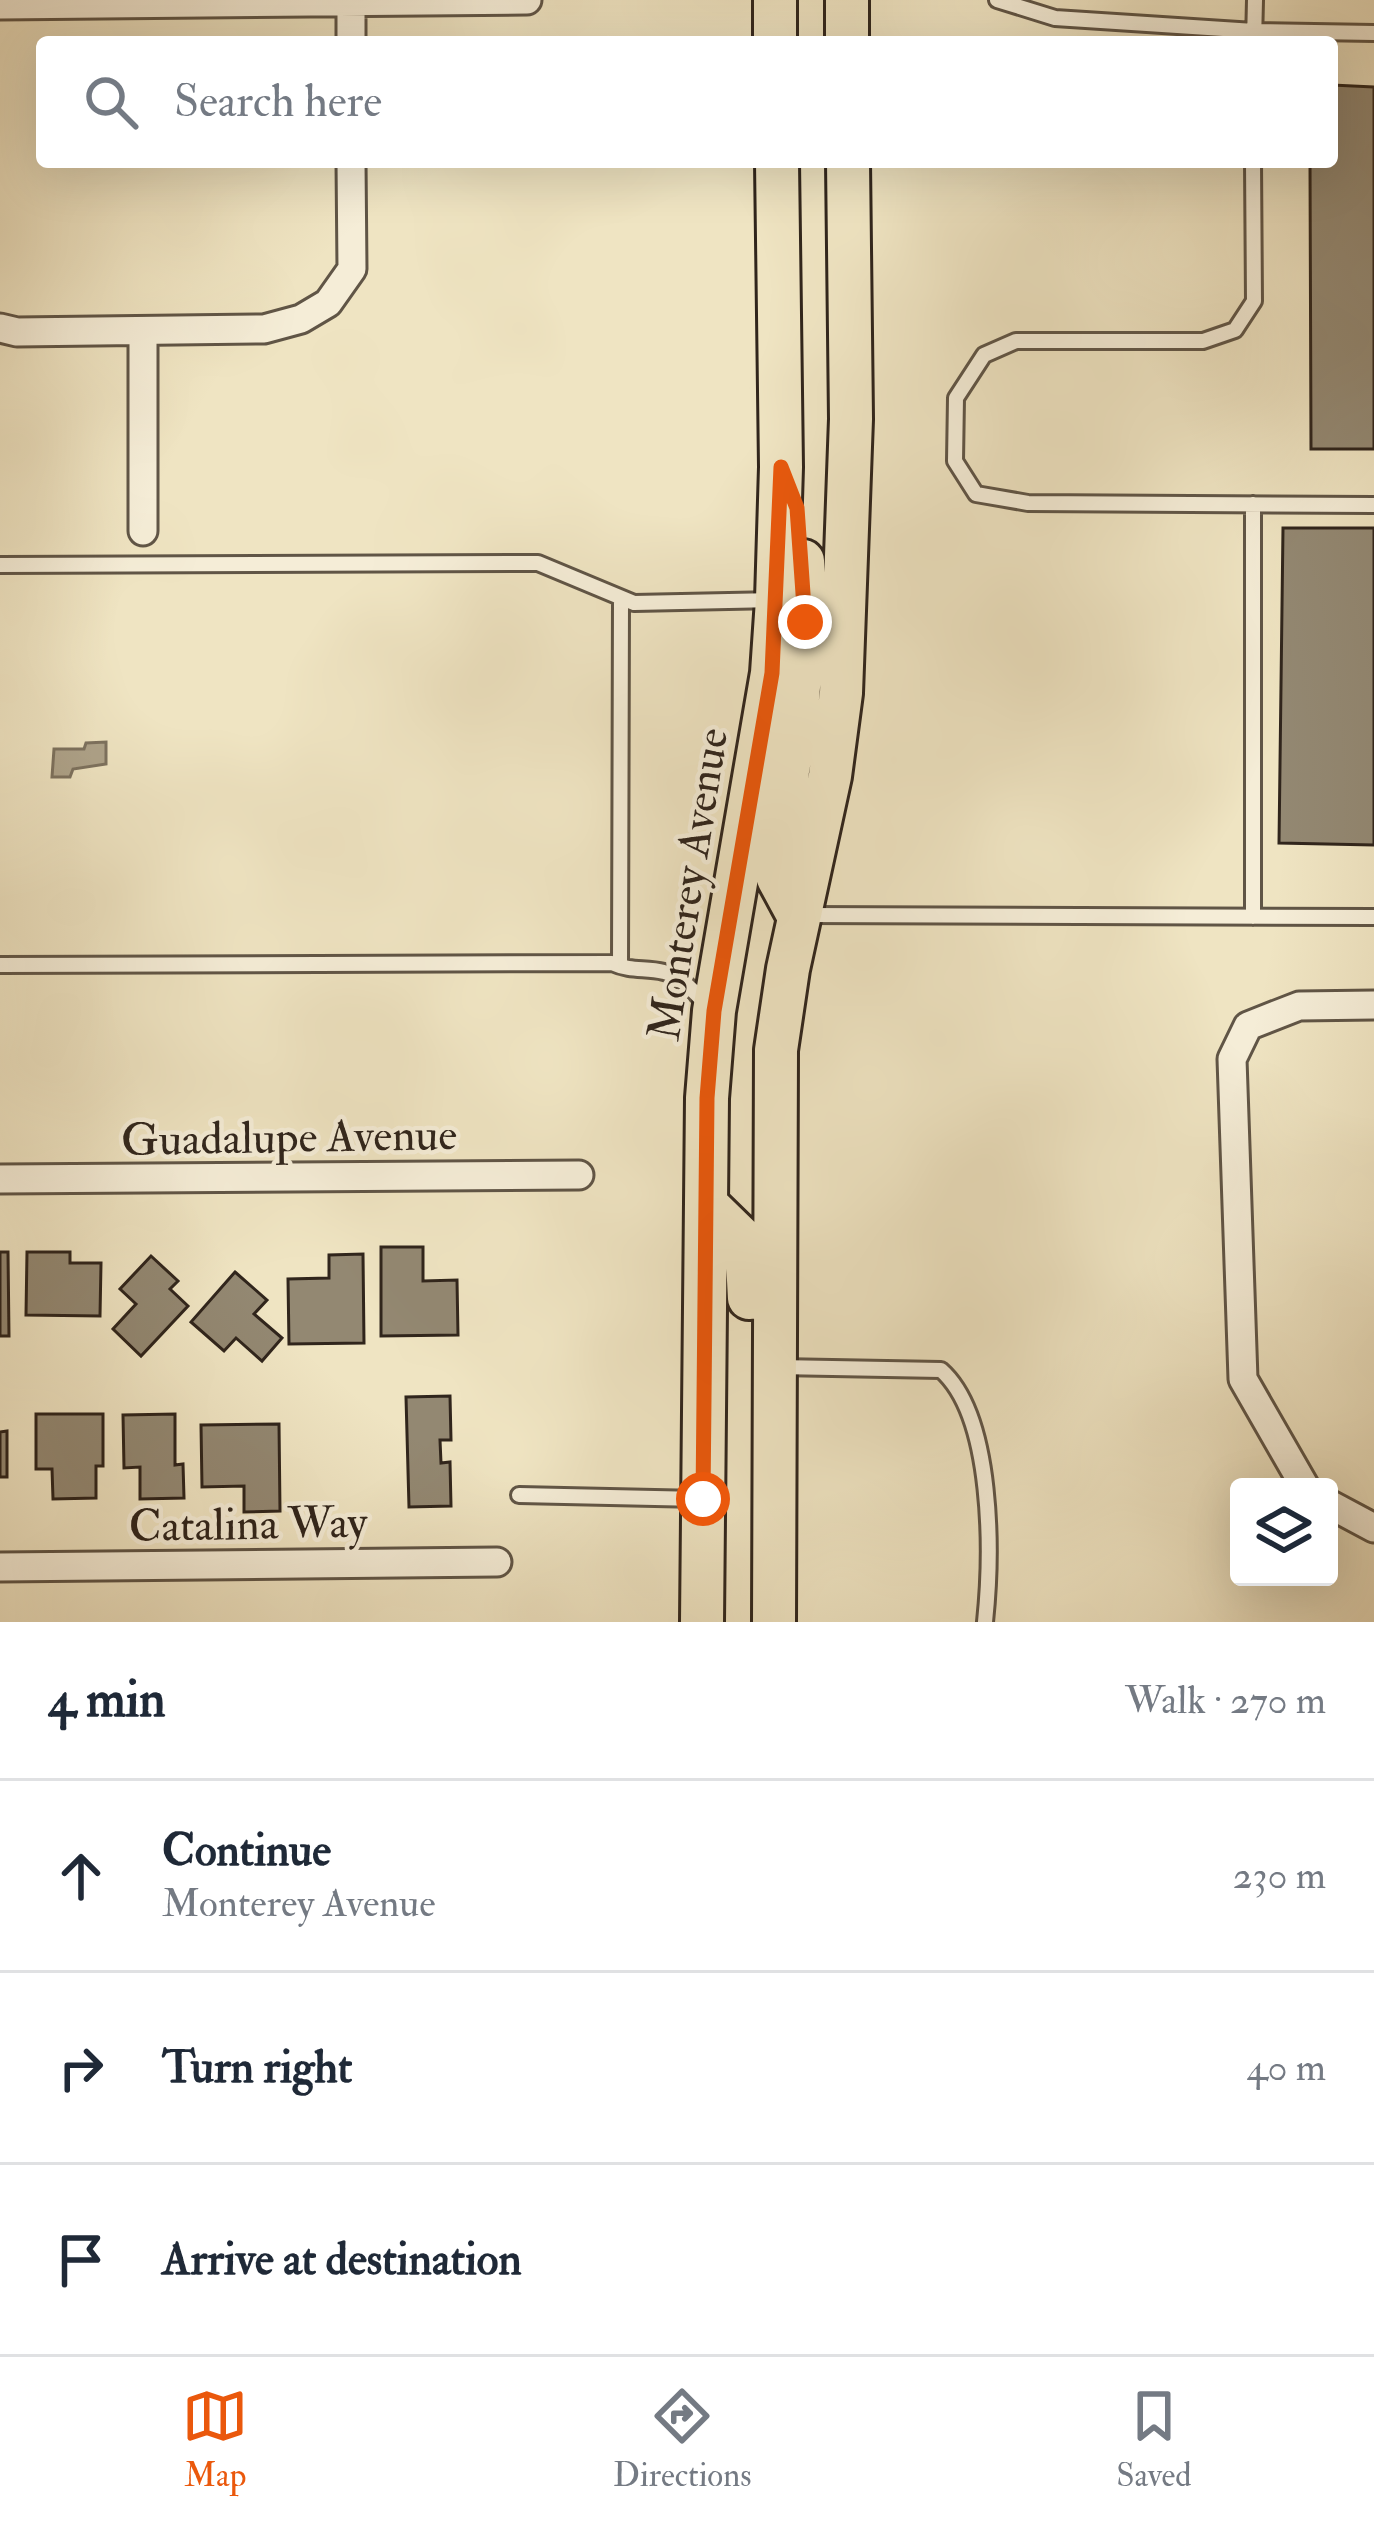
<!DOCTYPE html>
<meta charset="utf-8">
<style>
:root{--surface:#fff;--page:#f6f6f7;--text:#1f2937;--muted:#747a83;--line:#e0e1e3;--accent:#ea580c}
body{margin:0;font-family:"IM FELL Double Pica",serif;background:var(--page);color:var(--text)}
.controls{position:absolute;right:36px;bottom:36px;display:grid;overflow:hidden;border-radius:12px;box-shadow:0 12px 48px #0002}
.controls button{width:108px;height:108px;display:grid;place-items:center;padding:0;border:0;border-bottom:3px solid var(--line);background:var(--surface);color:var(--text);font:60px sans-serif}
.stop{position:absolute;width:36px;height:36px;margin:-27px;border:9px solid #ea580c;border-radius:50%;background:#fff}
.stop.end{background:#ea580c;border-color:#fff;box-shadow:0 3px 12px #0008}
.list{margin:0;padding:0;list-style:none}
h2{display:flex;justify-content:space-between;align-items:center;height:156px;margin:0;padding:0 48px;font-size:51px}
h2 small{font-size:39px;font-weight:400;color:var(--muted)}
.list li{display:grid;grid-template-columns:78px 1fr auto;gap:36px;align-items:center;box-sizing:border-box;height:192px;padding:0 48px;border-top:3px solid var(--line)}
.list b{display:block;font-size:45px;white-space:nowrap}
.list p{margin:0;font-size:39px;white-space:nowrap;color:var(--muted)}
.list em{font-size:39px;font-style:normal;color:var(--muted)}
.icon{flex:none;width:66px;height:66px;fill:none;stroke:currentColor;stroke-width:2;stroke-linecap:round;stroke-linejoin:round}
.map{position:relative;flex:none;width:1374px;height:1622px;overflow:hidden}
.search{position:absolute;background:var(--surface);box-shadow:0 12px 48px #0002;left:36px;right:36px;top:36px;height:132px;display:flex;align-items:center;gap:30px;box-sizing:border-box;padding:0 42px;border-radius:12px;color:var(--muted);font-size:45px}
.sheet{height:732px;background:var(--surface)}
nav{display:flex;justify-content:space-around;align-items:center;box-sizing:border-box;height:168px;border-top:3px solid var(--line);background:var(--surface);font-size:33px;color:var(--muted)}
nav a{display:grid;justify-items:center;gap:6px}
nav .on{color:var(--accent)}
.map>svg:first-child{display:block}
.water{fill:#aea38a;stroke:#7c715e;stroke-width:3}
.building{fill:#938872;stroke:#30251c;stroke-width:3}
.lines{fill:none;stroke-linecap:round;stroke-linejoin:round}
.service-casing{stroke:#605546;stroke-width:20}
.minor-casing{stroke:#605546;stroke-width:33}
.primary-casing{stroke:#30251c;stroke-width:48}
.service{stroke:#f5edd7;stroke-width:14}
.minor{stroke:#f5edd7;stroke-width:27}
.primary{stroke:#efe4c2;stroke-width:42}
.route{stroke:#ea580c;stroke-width:15}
.labels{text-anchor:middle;stroke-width:9;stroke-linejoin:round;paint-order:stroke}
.street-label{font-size:45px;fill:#30251c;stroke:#f5edd7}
</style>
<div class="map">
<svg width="1374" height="1622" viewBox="0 0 1374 1622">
<rect width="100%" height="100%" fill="#efe4c2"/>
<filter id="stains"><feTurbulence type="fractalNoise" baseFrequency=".00167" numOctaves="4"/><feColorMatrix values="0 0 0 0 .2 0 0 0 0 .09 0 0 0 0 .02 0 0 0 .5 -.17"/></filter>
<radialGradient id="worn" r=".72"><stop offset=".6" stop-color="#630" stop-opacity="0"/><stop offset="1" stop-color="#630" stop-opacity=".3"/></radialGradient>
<path class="water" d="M 106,742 L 106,764 L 73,769 L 70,777 L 52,777 L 54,749 L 84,749 L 86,743 Z"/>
<path class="building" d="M 1332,85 L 1374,87 L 1374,449 L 1311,449 L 1310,162 L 1332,162 Z
M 1283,528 L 1374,528 L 1374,845 L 1279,843 Z
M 381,1247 L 423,1247 L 423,1281 L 457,1280 L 458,1335 L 381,1336 Z
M 0,1252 L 8,1252 L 9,1336 L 0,1336 Z
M 27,1252 L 70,1252 L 70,1263 L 101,1263 L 100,1316 L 26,1315 Z
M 363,1254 L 364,1343 L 289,1344 L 288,1279 L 329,1278 L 329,1255 Z
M 151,1256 L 178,1281 L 170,1289 L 188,1306 L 141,1356 L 113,1329 L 136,1304 L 120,1289 Z
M 235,1272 L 267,1300 L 254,1314 L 282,1338 L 262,1361 L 236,1338 L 224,1351 L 191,1322 Z
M 450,1396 L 451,1440 L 440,1440 L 441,1463 L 450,1462 L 451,1506 L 409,1507 L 406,1397 Z
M 36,1414 L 103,1414 L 103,1466 L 96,1466 L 96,1498 L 53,1499 L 52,1469 L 36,1469 Z
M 175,1414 L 175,1465 L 183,1464 L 184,1498 L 140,1499 L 140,1467 L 124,1468 L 123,1415 Z
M 279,1424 L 280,1511 L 244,1512 L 244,1486 L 202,1487 L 201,1425 Z
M 7,1431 L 7,1477 L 0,1477 L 0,1432 Z"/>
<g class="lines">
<g class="service-casing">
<path id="service" d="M 997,0 L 1055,18 L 1254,31 L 1374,33
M 1254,42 L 1255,0
M 1253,162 L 1254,301 L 1235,330 L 1203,341 L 1016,341 L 984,355 L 956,398 L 955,461 L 976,494 L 1028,503 L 1374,505
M 1253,504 L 1253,917
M 0,565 L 538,563 L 634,603 L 773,600
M 803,915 L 1374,917
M 0,965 L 612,963 C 632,972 645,967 664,972 C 681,976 694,992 706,1004
M 620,966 L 621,599
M 778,1367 L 941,1370 C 994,1417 992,1555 985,1622
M 519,1495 L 700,1499"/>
</g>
<g class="minor-casing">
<path id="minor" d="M 351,0 L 351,42
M 0,5 L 527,0
M 0,328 L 17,332 L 264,329 L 301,319 L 328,303 L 352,269 L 351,162
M 143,333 L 143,531
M 0,1179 L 579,1175
M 1305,1487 L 1243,1379 L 1232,1059 L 1248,1026 L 1299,1006 L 1374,1005
M 1329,1504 L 1374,1528
M 0,1567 L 497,1562"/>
</g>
<g class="primary-casing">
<path id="primary" d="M 775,0 L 775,42
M 847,42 L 847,0
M 798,915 L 778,878 L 776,840 L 795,730 L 805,622 L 803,561
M 706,1204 L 746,1243 L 749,1298
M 702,1622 L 707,1098 L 714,1011 L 772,673 L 777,600 L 781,467 L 777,162
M 774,1622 L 776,1050 L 788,969 L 830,776 L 841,693 L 851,419 L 848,162"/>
</g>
<use href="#service" class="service"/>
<use href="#minor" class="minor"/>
<use href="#primary" class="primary"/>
</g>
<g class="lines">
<path class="route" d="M 703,1499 L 707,1098 L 714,1011 L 772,673 L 781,467 L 797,508 L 805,622"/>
</g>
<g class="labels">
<g class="street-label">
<text transform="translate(687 884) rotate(-81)" y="16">Monterey Avenue</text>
<text transform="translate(289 1136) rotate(-1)" y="16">Guadalupe Avenue</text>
<text transform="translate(248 1523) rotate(-1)" y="16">Catalina Way</text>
</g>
</g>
<rect width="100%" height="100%" filter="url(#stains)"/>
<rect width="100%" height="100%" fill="url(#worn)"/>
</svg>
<div class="controls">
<button><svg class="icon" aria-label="layers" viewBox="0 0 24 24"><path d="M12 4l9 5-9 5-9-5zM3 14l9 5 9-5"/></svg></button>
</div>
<div class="stop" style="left:703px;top:1499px"></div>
<div class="stop end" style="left:805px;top:622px"></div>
<div class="search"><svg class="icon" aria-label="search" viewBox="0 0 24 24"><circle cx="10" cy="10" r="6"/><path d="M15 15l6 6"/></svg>Search here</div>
</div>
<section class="sheet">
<h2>4 min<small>Walk · 270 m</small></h2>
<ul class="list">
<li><svg class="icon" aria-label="ahead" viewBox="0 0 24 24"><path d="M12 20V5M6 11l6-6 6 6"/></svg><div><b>Continue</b><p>Monterey Avenue</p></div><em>230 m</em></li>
<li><svg class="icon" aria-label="right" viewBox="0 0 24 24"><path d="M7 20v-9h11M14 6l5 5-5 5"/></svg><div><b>Turn right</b></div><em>40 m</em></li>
<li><svg class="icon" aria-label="arrive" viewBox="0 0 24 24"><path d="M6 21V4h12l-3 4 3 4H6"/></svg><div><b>Arrive at destination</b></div></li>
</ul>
</section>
<nav>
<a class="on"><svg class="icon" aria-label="map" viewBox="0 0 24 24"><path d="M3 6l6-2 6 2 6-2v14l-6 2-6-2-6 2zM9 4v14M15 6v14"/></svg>Map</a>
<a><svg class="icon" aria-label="directions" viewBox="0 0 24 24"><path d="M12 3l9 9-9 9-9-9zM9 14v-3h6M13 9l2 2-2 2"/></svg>Directions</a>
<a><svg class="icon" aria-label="saved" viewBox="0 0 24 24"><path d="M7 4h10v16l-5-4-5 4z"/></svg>Saved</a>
</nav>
